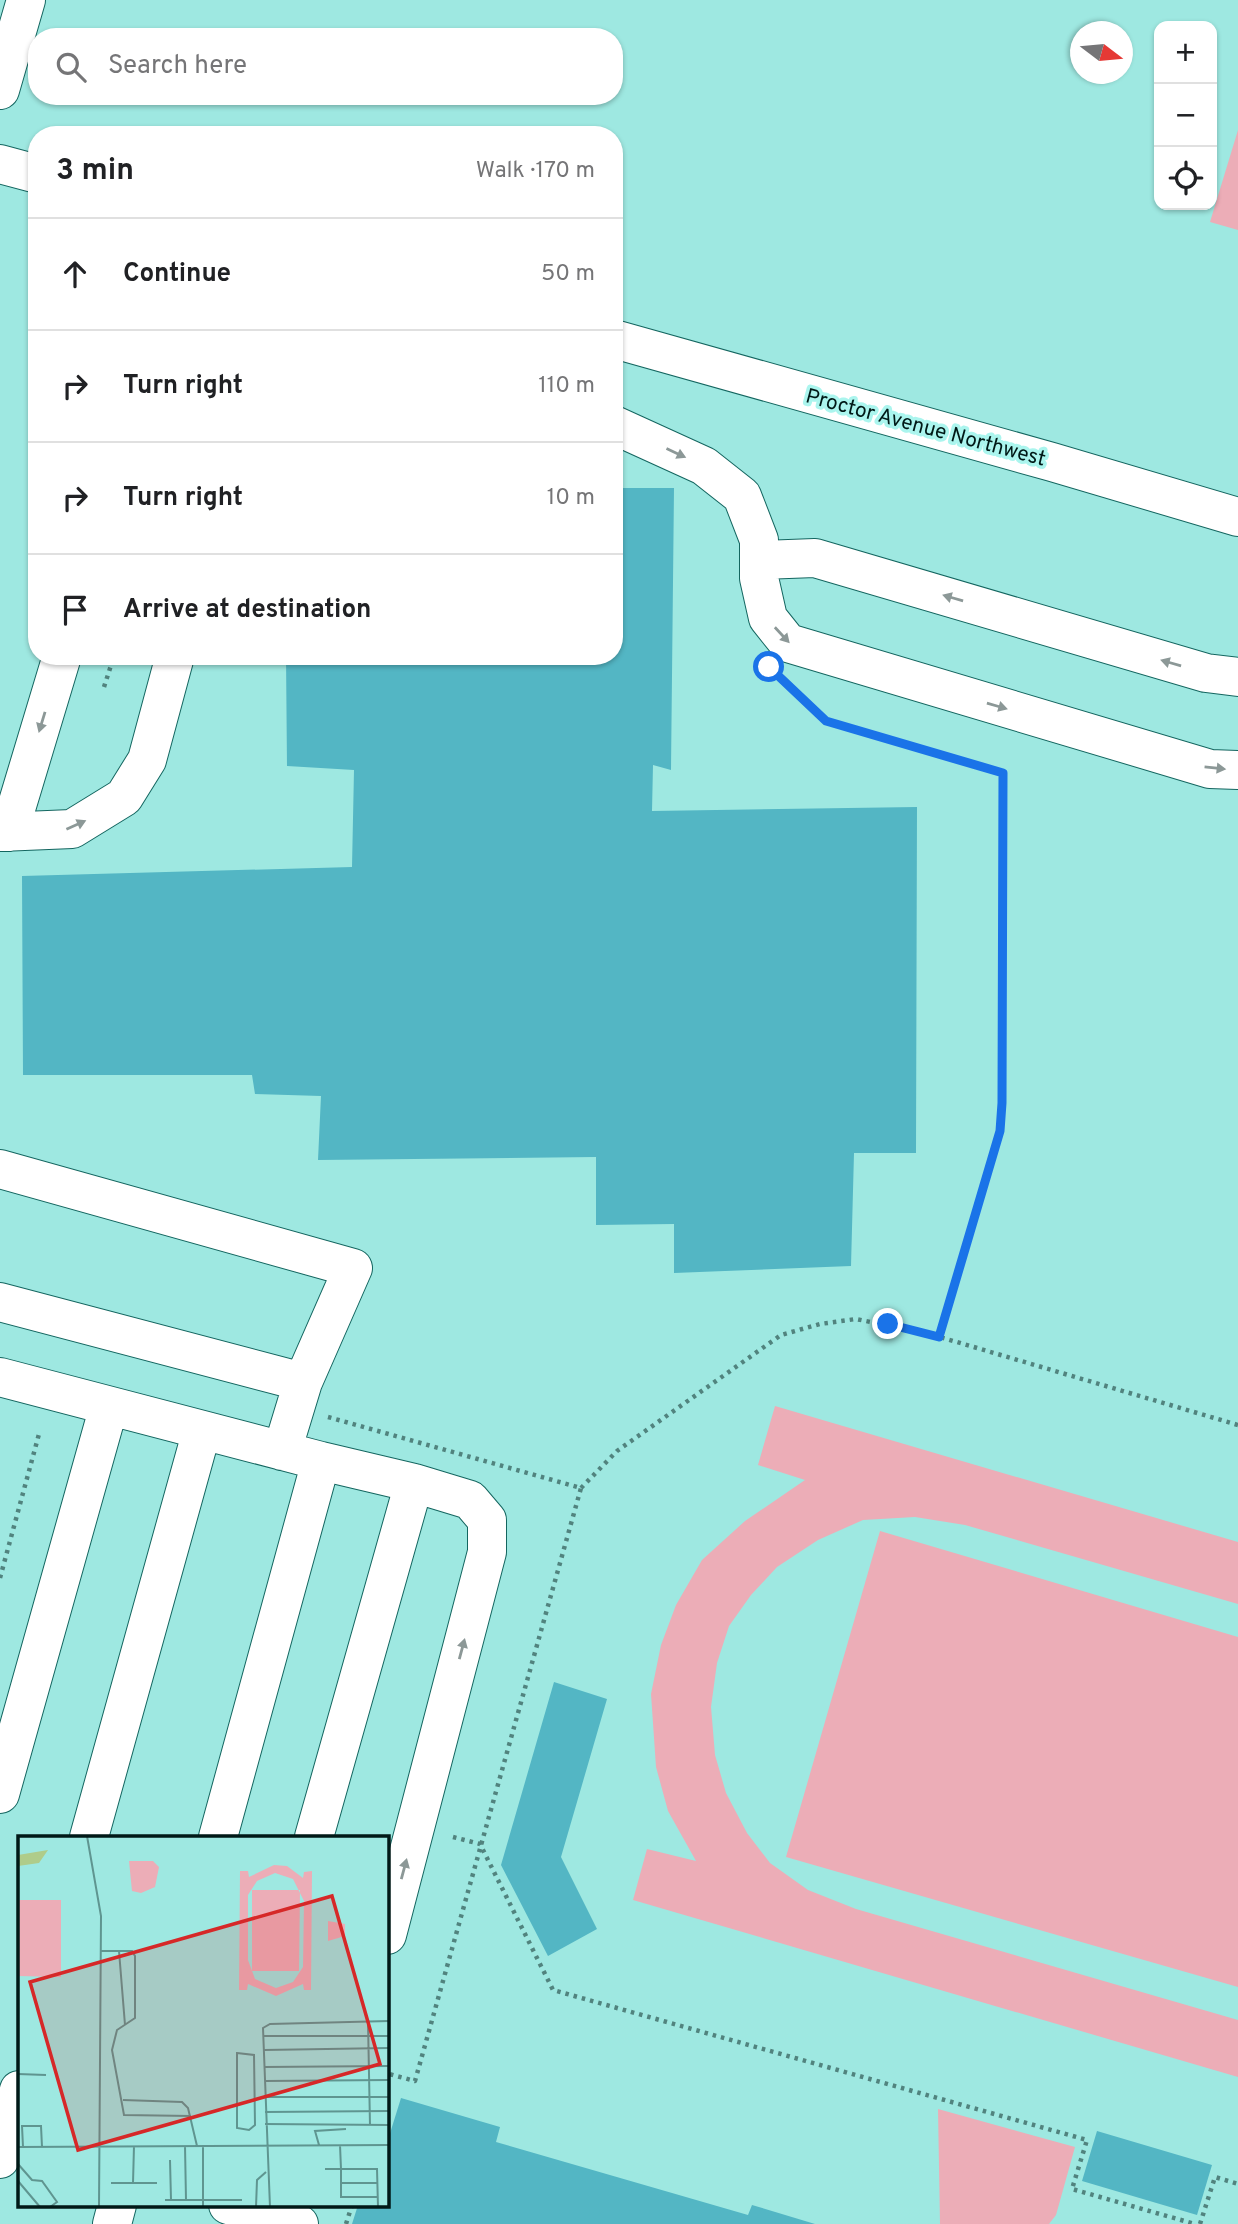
<!DOCTYPE html>
<meta charset="utf-8">
<style>
:root{--surface:#fff;--page:#f2f2f2;--text:#202124;--muted:#757577;--line:#e0e0e0}
body{margin:0;font-family:Overpass,sans-serif;background:var(--page);color:var(--text)}
.controls{position:absolute;right:21px;top:21px;display:grid;overflow:hidden;border-radius:14px;box-shadow:0 2px 5px #0004}
.controls button{width:63px;height:63px;display:grid;place-items:center;padding:0;border:0;border-bottom:2px solid var(--line);background:var(--surface);color:var(--text);font:35px sans-serif}
.compass{position:absolute;left:1070px;top:21px;width:63px;height:63px;border-radius:50%;background:var(--surface);box-shadow:0 2px 5px #0004;rotate:106deg}
.stop{position:absolute;width:21px;height:21px;margin:-16px;border:5px solid #1a73e8;border-radius:50%;background:#fff}
.stop.end{background:#1a73e8;border-color:#fff;box-shadow:0 2px 7px #0008}
.list{margin:0;padding:0;list-style:none}
h2{display:flex;justify-content:space-between;align-items:center;height:91px;margin:0;padding:0 28px;font-size:30px}
h2 small{font-size:23px;font-weight:400;color:var(--muted)}
.list li{display:grid;grid-template-columns:46px 1fr auto;gap:21px;align-items:center;box-sizing:border-box;height:112px;padding:0 28px;border-top:2px solid var(--line)}
.list b{display:block;font-size:26px;white-space:nowrap}
.list em{font-size:23px;font-style:normal;color:var(--muted)}
.icon{flex:none;width:38px;height:38px;fill:none;stroke:currentColor;stroke-width:2;stroke-linecap:round;stroke-linejoin:round}
.map{position:relative;flex:none;width:1238px;height:2224px;overflow:hidden}
.search{position:absolute;background:var(--surface);box-shadow:0 2px 5px #0004;left:28px;top:28px;width:595px;height:77px;display:flex;align-items:center;gap:18px;box-sizing:border-box;padding:0 24px;border-radius:28px;color:var(--muted);font-size:26px}
.panel{position:absolute;background:var(--surface);box-shadow:0 2px 5px #0004;left:28px;top:126px;width:595px;height:539px;border-radius:28px}
.map>svg:first-child{display:block}
.green{fill:#ecadb7}
.building{fill:#53b6c4}
.lines{fill:none;stroke-linecap:round;stroke-linejoin:round}
.minor-casing{stroke:#146660;stroke-width:40}
.path{stroke:#51837e;stroke-width:4.5;stroke-dasharray:3.5 5;stroke-linecap:butt}
.minor{stroke:#fff;stroke-width:38}
.oneway{fill:#8c9897}
.route{stroke:#1a73e8;stroke-width:9}
.labels{text-anchor:middle;stroke-width:7;stroke-linejoin:round;paint-order:stroke}
.street-label{font-size:21px;fill:#001917;stroke:#abf5ee}
.inset-road{fill:none;stroke:#5f9590;stroke-width:2}
.view{fill:#d62828;fill-opacity:0.15;stroke:#d62828;stroke-width:3.5}
.inset-edge{fill:none;stroke:#001917;stroke-width:3.5}
</style>
<div class="map">
<svg width="1238" height="2224" viewBox="0 0 1238 2224">
<rect width="100%" height="100%" fill="#9ee8e1"/>
<path class="green" d="M 1238,130 L 1238,230 L 1210,222 Z
M 775,1406 L 1238,1542 L 1238,1604 L 965,1525 L 915,1517 L 863,1520 L 818,1540 L 777,1567 L 751,1595 L 729,1626 L 717,1663 L 711,1707 L 715,1755 L 726,1793 L 747,1833 L 770,1863 L 808,1890 L 856,1909 L 1238,2020 L 1238,2077 L 633,1900 L 647,1849 L 696,1861 L 668,1811 L 656,1767 L 651,1694 L 661,1645 L 676,1605 L 702,1560 L 745,1521 L 805,1480 L 758,1465 Z
M 880,1531 L 1238,1637 L 1238,1987 L 786,1857 Z
M 938,2109 L 1075,2147 L 1056,2215 L 1049,2224 L 940,2224 Z"/>
<path class="building" d="M 614,488 L 674,488 L 671,770 L 653,765 L 652,811 L 917,807 L 916,1153 L 854,1153 L 851,1266 L 674,1273 L 674,1224 L 596,1225 L 596,1157 L 318,1160 L 321,1096 L 255,1094 L 252,1075 L 23,1075 L 22,876 L 352,867 L 354,770 L 287,766 L 286,656 L 614,656 Z
M 554,1682 L 607,1699 L 561,1857 L 597,1929 L 548,1956 L 501,1865 Z
M 401,2098 L 500,2127 L 496,2142 L 748,2215 L 752,2205 L 815,2224 L 352,2224 L 358,2205 L 376,2208 L 377,2205 L 387,2205 L 387,2143 Z
M 1097,2131 L 1212,2165 L 1197,2215 L 1082,2181 Z"/>
<g class="lines">
<g class="minor-casing">
<path id="minor" d="M 0,90 L 26,0
M 0,164 L 37,174
M 614,339 L 1052,462 L 1238,517
M 614,425 L 704,466 L 742,496 L 759,540 L 759,578 L 768,618 L 788,643 L 1210,769 L 1238,770
M 759,560 L 815,558 L 1206,673 L 1238,677
M 0,832 L 72,829 L 124,797 L 147,760 L 175,656
M 9,832 L 62,656
M 0,1169 L 353,1268 L 303,1382 L 0,1302
M 0,1377 L 321,1461 L 414,1483 L 470,1500 L 487,1520 L 487,1552 L 387,1935
M 282,1451 L 303,1382
M 0,1794 L 109,1406
M 89,1837 L 202,1430
M 218,1837 L 321,1461
M 314,1837 L 414,1483
M 0,2159 L 19,2090
M 228,2205 L 299,2224
M 112,2224 L 117,2205"/>
</g>
<path class="path" d="M 785,682 L 826,721 L 1003,773 L 1002,1103 L 1000,1131 L 939,1337
M 104,687 L 114,656
M 328,1417 L 581,1488 L 415,2081 L 389,2074 L 387,2081
M 581,1488 L 617,1451 L 781,1335 L 820,1324 L 856,1319 L 933,1335 L 1238,1425
M 0,1578 L 39,1434
M 453,1837 L 480,1844 L 553,1990 L 1087,2140 L 1072,2189 L 1195,2224
M 346,2224 L 352,2205
M 1200,2224 L 1215,2177 L 1238,2184"/>
<use href="#minor" class="minor"/>
</g>
<defs><path id="oneway-solid" d="M-6-.8H1V-3.2L6.5 0L1 3.2V.8H-6Z" transform="scale(1.75)"/></defs>
<g class="oneway">
<use href="#oneway-solid" transform="translate(676 453) rotate(25)"/>
<use href="#oneway-solid" transform="translate(953 598) rotate(-164)"/>
<use href="#oneway-solid" transform="translate(782 635) rotate(47)"/>
<use href="#oneway-solid" transform="translate(1171 663) rotate(-164)"/>
<use href="#oneway-solid" transform="translate(997 706) rotate(16)"/>
<use href="#oneway-solid" transform="translate(42 722) rotate(107)"/>
<use href="#oneway-solid" transform="translate(1215 768) rotate(6)"/>
<use href="#oneway-solid" transform="translate(76 825) rotate(-24)"/>
<use href="#oneway-solid" transform="translate(462 1649) rotate(-75)"/>
<use href="#oneway-solid" transform="translate(404 1869) rotate(-75)"/>
</g>
<g class="lines">
<path class="route" d="M 769,667 L 826,721 L 1003,773 L 1002,1103 L 1000,1131 L 939,1337 L 888,1324"/>
</g>
<g class="labels">
<g class="street-label">
<text transform="translate(926 427) rotate(15)" y="7">Proctor Avenue Northwest</text>
</g>
</g>
<g transform="translate(18 1836)">
<rect width="371" height="371" fill="#9ee8e1"/>
<path d="M 111,25 L 135,25 L 141,31 L 137,51 L 123,57 L 114,55 ZM 256,29 L 269,30 L 285,42 L 286,36 L 294,35 L 293,154 L 286,154 L 285,148 L 258,160 L 230,148 L 229,154 L 221,154 L 222,35 L 230,35 L 231,41 ZM 257,37 L 275,43 L 286,65 L 285,131 L 275,146 L 258,152 L 237,143 L 230,124 L 230,59 L 239,45 ZM 234,54 L 282,54 L 281,135 L 234,135 ZM 0,64 L 43,64 L 43,141 L 0,140 ZM 310,85 L 327,88 L 327,100 L 310,105 Z" fill="#ecadb7" fill-rule="evenodd"/>
<path d="M 30,14 L 21,27 L 0,30 L 0,19 Z" fill="#afcc8a"/>
<path class="inset-road" d="M 69,0 L 83,80 L 81,371M 82,115 L 114,115 L 117,120 L 117,182 L 99,194 L 94,214 L 106,279 L 173,280M 101,115 L 107,189M 350,186 L 352,289M 245,200 L 371,200M 246,214 L 371,212M 219,217 L 236,219 L 237,289 L 231,294 L 219,292 ZM 246,231 L 371,230M 0,238 L 28,239M 247,245 L 371,244M 247,261 L 371,261M 105,264 L 164,266 L 170,272 L 179,310M 247,276 L 371,275M 247,288 L 371,289M 301,309 L 297,295 L 328,293M 322,309 L 323,333 L 359,333 L 360,371M 116,310 L 115,347 L 139,347M 167,310 L 168,364M 0,311 L 371,309M 5,311 L 4,290 L 23,290 L 24,311M 152,324 L 153,364M 0,328 L 14,344 L 24,345 L 39,366 L 32,371M 307,333 L 323,333 L 323,347 L 360,347M 0,345 L 22,371M 93,347 L 115,347M 323,347 L 323,361 L 360,361M 147,364 L 224,364M 185,371 L 185,310M 238,371 L 239,344 L 248,336M 252,371 L 245,192 L 252,188 L 371,185"/>
<path class="view" d="M 314,60 L 362,228 L 60,314 L 12,146 Z"/>
<rect width="371" height="371" class="inset-edge"/>
</g>
</svg>
<div class="controls">
<button>+</button>
<button>−</button>
<button><svg class="icon" aria-label="locate" viewBox="0 0 24 24"><circle cx="12" cy="12" r="6"/><path d="M12 2v4M12 18v4M2 12h4M18 12h4"/></svg></button>
</div>
<svg class="compass" viewBox="-18 -18 36 36"><path d="M0-13l5 13h-10z" fill="#e53935"/><path d="M0 13l5-13h-10z" fill="#757577"/></svg>
<div class="stop" style="left:769px;top:667px"></div>
<div class="stop end" style="left:888px;top:1324px"></div>
<div class="search"><svg class="icon" aria-label="search" viewBox="0 0 24 24"><circle cx="10" cy="10" r="6"/><path d="M15 15l6 6"/></svg>Search here</div>
<section class="panel">
<h2>3 min<small>Walk · 170 m</small></h2>
<ul class="list">
<li><svg class="icon" aria-label="ahead" viewBox="0 0 24 24"><path d="M12 20V5M6 11l6-6 6 6"/></svg><div><b>Continue</b></div><em>50 m</em></li>
<li><svg class="icon" aria-label="right" viewBox="0 0 24 24"><path d="M7 20v-9h11M14 6l5 5-5 5"/></svg><div><b>Turn right</b></div><em>110 m</em></li>
<li><svg class="icon" aria-label="right" viewBox="0 0 24 24"><path d="M7 20v-9h11M14 6l5 5-5 5"/></svg><div><b>Turn right</b></div><em>10 m</em></li>
<li><svg class="icon" aria-label="arrive" viewBox="0 0 24 24"><path d="M6 21V4h12l-3 4 3 4H6"/></svg><div><b>Arrive at destination</b></div></li>
</ul>
</section>
</div>
